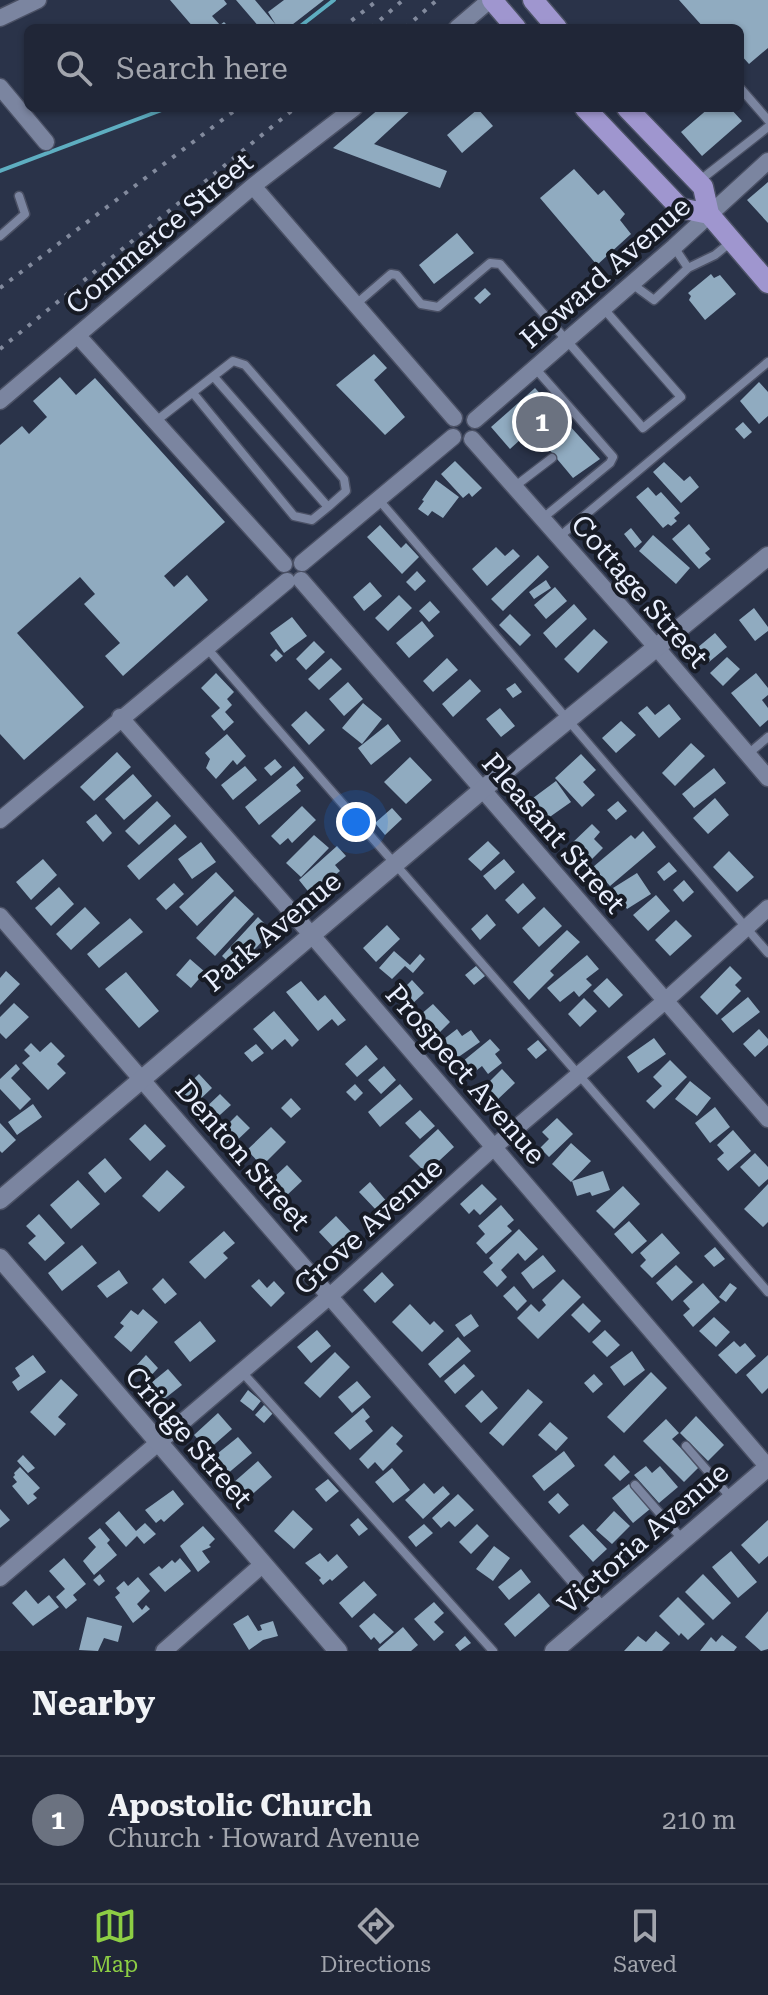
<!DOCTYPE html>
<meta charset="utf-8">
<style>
:root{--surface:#202637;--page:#2d3242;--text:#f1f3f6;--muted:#a2a5ad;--line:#3d4352;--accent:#8dce44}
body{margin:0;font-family:"Roboto Serif",serif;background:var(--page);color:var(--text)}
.you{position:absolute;left:356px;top:822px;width:28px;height:28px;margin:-20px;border:6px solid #fff;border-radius:50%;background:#1a73e8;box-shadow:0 0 0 12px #1a73e833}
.badge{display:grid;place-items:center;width:52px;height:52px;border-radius:50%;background:var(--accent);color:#fff;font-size:26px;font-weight:700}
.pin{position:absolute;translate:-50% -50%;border:4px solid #fff;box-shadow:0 2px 8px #0006}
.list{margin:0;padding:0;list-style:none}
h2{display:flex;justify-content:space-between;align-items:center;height:104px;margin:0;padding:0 32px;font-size:34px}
h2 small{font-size:26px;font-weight:400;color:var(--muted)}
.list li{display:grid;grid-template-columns:52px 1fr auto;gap:24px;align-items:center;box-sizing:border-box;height:128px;padding:0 32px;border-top:2px solid var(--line)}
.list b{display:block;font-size:30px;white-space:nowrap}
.list p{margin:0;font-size:26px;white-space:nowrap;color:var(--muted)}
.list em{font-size:26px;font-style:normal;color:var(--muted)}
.icon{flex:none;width:44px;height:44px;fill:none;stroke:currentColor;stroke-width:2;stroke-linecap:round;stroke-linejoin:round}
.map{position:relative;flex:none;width:768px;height:1651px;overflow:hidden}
.search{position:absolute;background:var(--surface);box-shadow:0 2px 6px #0004;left:24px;right:24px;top:24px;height:88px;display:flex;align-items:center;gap:20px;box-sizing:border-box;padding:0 28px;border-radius:12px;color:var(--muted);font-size:30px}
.sheet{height:232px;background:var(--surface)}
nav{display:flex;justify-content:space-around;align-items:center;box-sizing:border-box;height:112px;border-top:2px solid var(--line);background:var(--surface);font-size:22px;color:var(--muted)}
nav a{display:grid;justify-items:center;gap:4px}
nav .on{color:var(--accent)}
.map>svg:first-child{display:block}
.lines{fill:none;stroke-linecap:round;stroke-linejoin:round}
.stream{stroke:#5eaec1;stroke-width:4}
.building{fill:#90abc0}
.service-casing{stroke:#4b5165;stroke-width:11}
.minor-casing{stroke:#4b5165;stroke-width:19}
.tertiary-casing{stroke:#4b5165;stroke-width:21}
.primary-casing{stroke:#4b5165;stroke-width:23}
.service{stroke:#7b85a0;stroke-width:8}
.minor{stroke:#7b85a0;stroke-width:16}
.tertiary{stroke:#7b85a0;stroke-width:18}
.primary{stroke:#9f96cf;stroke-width:20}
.rail{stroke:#828a9d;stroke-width:4;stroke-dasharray:4 8;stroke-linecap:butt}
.labels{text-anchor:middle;stroke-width:8;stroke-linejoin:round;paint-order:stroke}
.street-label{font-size:28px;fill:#e9effe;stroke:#171b25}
</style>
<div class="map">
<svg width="768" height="1651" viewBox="0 0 768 1651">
<rect width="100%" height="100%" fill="#2a3349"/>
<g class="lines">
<path class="stream" d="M 298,28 L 334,0
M 0,171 L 167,108"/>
</g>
<path class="building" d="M 170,0 L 224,0 L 227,4 L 212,16 L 220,25 L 224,22 L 230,28 L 194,28 Z
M 236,0 L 255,0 L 276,25 L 268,12 L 284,0 L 324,0 L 288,28 L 260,28 Z
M 679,0 L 768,0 L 768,48 L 749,64 L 740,54 L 740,28 L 704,28 Z
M 380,108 L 413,108 L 374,144 L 447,171 L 440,188 L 333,148 Z
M 709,108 L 730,108 L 742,121 L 702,156 L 681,132 Z
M 478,109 L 493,126 L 462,153 L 447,135 Z
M 574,169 L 598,195 L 604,190 L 625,214 L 620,220 L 631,234 L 597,265 L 540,198 Z
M 768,182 L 768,223 L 747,200 Z
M 457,233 L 474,253 L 434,284 L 419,265 Z
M 711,274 L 714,278 L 720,275 L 736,294 L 705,320 L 689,300 L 691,296 L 688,293 Z
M 485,288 L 491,294 L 480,304 L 474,298 Z
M 374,354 L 387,368 L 374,380 L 405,417 L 385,435 L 336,385 Z
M 60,377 L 76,395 L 95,378 L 225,522 L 164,576 L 174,587 L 187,575 L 208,600 L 123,676 L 105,656 L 120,643 L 84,604 L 95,594 L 80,577 L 17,633 L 84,707 L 24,760 L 0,734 L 0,445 L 22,426 L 29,434 L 47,417 L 33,401 Z
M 759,382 L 768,392 L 768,416 L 759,424 L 740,401 Z
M 535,388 L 600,459 L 573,478 L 532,429 L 510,449 L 491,427 Z
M 743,422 L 752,432 L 744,439 L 735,429 Z
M 455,461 L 482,488 L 472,497 L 469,493 L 463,498 L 441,474 Z
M 664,462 L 684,481 L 690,476 L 699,487 L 681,503 L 653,472 Z
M 436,480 L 459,497 L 443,518 L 432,511 L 428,516 L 418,509 L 424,501 L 422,500 Z
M 648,487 L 656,496 L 661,492 L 680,513 L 674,518 L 677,521 L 671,526 L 668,524 L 663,528 L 636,497 Z
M 689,524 L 710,549 L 705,553 L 711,559 L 699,569 L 672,539 Z
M 380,525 L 401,548 L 406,543 L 419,557 L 402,574 L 367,537 Z
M 631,528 L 642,542 L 635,548 L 624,534 Z
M 653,535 L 690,568 L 676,584 L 639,551 Z
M 496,547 L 505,556 L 513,549 L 520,556 L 487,586 L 472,569 Z
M 538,555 L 549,567 L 503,611 L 491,599 Z
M 417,571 L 426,581 L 415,591 L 406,582 Z
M 546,580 L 551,588 L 534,599 L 529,592 Z
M 370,582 L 382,596 L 364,611 L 353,597 Z
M 555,587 L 567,601 L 546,619 L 534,605 Z
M 399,595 L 412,608 L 388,631 L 375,618 Z
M 430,601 L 440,612 L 429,622 L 419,611 Z
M 574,604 L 587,619 L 556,648 L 543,633 Z
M 754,608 L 768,627 L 768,631 L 755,641 L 739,620 Z
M 510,614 L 531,635 L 520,646 L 499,625 Z
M 292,617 L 307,636 L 284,653 L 270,633 Z
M 422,621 L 434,636 L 409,658 L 396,643 Z
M 594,629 L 608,642 L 578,673 L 564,659 Z
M 715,633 L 727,647 L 709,662 L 697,648 Z
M 314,641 L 325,652 L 306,670 L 296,659 Z
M 276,649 L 283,656 L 276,662 L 270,655 Z
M 727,657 L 740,669 L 723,686 L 710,673 Z
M 331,658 L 342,669 L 319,690 L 308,679 Z
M 447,658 L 458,670 L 433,692 L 423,681 Z
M 216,673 L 234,692 L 227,699 L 232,705 L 225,712 L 234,722 L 224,731 L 211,716 L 220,708 L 201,688 Z
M 756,673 L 768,688 L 768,695 L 762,700 L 768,708 L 768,720 L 760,727 L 731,693 Z
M 470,679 L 481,691 L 453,717 L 442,704 Z
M 348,682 L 363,699 L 344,716 L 329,699 Z
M 515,683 L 522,692 L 513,698 L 506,689 Z
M 363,703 L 382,719 L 362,744 L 342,728 Z
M 669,704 L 681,719 L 659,738 L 638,713 L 647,706 L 655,715 Z
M 500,708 L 515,726 L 501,737 L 486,719 Z
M 306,711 L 325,730 L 309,745 L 291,725 Z
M 621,721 L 636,735 L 616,753 L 602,738 Z
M 388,724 L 401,741 L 371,765 L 358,748 Z
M 227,734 L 246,756 L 237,765 L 233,760 L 216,779 L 206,768 L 210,759 L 205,753 Z
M 691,743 L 705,756 L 675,786 L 662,773 Z
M 117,752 L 131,767 L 94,801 L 80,787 Z
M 581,754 L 596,770 L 583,782 L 595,795 L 582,807 L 555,778 Z
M 410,757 L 432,780 L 406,804 L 384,782 Z
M 275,759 L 282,767 L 271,776 L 264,768 Z
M 245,766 L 257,780 L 233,800 L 221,785 Z
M 294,766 L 304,778 L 296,785 L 301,791 L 259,825 L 245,807 Z
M 714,768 L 726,783 L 694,808 L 682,794 Z
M 133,774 L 152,796 L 124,820 L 105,799 Z
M 556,781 L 571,802 L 544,821 L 529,801 Z
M 715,798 L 729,815 L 708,834 L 693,818 Z
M 157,801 L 171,816 L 139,845 L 125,831 Z
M 618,801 L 627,811 L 616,820 L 607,810 Z
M 302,806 L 316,820 L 292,843 L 288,838 L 280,845 L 271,836 Z
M 392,808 L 402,819 L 385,835 L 375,823 Z
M 96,814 L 112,833 L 103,842 L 86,822 Z
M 175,824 L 187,837 L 139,880 L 127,866 Z
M 592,824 L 600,832 L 594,839 L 603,848 L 588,863 L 570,845 Z
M 643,831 L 656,847 L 610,886 L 593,867 L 631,835 L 635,839 Z
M 314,835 L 329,848 L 301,877 L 286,863 Z
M 488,841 L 500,853 L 481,871 L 468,859 Z
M 201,842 L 216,862 L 192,879 L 178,859 Z
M 337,846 L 346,856 L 335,865 L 340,871 L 311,895 L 299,880 Z
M 729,851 L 754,877 L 737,892 L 713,867 Z
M 43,859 L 57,875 L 31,900 L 16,882 Z
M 504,859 L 515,872 L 495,890 L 483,876 Z
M 669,862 L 677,871 L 664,881 L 657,872 Z
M 216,872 L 234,891 L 197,926 L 179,907 Z
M 637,873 L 651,894 L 627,909 L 613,888 Z
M 684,880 L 694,892 L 683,902 L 673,890 Z
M 174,883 L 184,894 L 166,910 L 156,899 Z
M 523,883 L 536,898 L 518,914 L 505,900 Z
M 59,887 L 74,904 L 51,926 L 35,908 Z
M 656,895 L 670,911 L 648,931 L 633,915 Z
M 235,896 L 254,914 L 215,956 L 196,938 Z
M 85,907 L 100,923 L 71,950 L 56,934 Z
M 544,907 L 562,926 L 539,947 L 522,928 Z
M 487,914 L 496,925 L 480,940 L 471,929 Z
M 258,917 L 272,931 L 236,969 L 222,956 Z
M 130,918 L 143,932 L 99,968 L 87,954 Z
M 676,920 L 692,936 L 670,956 L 655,940 Z
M 387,925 L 400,939 L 376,962 L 363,948 Z
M 567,930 L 580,942 L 550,971 L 554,975 L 529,1000 L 513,982 Z
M 394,951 L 410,965 L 420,954 L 425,959 L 413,973 L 405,966 L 392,979 L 379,968 Z
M 587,955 L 599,969 L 586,979 L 592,985 L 579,997 L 574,991 L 560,1002 L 547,988 Z
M 190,959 L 205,972 L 191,988 L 176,975 Z
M 476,966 L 485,976 L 474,985 L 465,975 Z
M 730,966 L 742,978 L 735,985 L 741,991 L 717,1015 L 700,997 Z
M 6,971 L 20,984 L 0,1005 L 0,978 Z
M 126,972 L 159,1011 L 139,1028 L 105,989 Z
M 607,978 L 623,995 L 609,1008 L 593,991 Z
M 412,980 L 424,993 L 411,1005 L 399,993 Z
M 301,981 L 318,1001 L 325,995 L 346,1020 L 338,1026 L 332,1019 L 318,1031 L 286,992 Z
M 748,997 L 760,1012 L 733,1033 L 721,1019 Z
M 584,998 L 597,1011 L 580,1027 L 568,1014 Z
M 14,1003 L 29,1017 L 6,1039 L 0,1033 L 0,1017 Z
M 433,1004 L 450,1022 L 438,1034 L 420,1015 Z
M 274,1011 L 299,1040 L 292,1047 L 285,1039 L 272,1050 L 253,1029 Z
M 457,1029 L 462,1036 L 471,1030 L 480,1042 L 457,1058 L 444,1039 Z
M 759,1029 L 768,1039 L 768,1045 L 755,1057 L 743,1044 Z
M 654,1038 L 666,1054 L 638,1073 L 627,1057 Z
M 490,1039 L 500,1050 L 495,1054 L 502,1063 L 488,1074 L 482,1066 L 472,1074 L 462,1062 Z
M 538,1040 L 547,1050 L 536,1059 L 527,1049 Z
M 51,1042 L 65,1056 L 57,1064 L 66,1073 L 48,1090 L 22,1063 L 30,1056 L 24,1050 L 31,1043 L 40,1052 Z
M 256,1044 L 264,1053 L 252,1062 L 244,1053 Z
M 366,1045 L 378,1059 L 357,1077 L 345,1064 Z
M 670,1060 L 687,1077 L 654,1109 L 646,1101 L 662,1086 L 653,1077 Z
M 16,1064 L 20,1069 L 11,1078 L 31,1099 L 20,1110 L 0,1089 L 0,1079 Z
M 384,1066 L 396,1080 L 381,1094 L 368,1080 Z
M 502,1069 L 515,1083 L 496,1101 L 484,1087 Z
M 199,1074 L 212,1088 L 192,1107 L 179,1093 Z
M 690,1081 L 711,1098 L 697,1116 L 675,1099 Z
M 355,1084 L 363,1093 L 355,1101 L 346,1092 Z
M 400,1084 L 413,1099 L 380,1127 L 368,1112 Z
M 220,1094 L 231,1105 L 211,1123 L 201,1112 Z
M 291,1098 L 301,1109 L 291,1118 L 281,1108 Z
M 33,1104 L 42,1117 L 17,1135 L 8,1122 Z
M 715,1107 L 730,1127 L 710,1143 L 695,1123 Z
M 420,1110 L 435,1126 L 420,1139 L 405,1123 Z
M 237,1115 L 250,1128 L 229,1148 L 216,1136 Z
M 557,1118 L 573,1134 L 549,1157 L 540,1148 L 549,1139 L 542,1132 Z
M 0,1123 L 16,1140 L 2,1153 L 0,1151 Z
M 145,1124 L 166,1146 L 150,1161 L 129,1139 Z
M 271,1127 L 286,1142 L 262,1166 L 247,1150 Z
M 438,1129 L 454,1147 L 426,1173 L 409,1156 Z
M 733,1130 L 751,1151 L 728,1171 L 717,1159 L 724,1153 L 717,1145 Z
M 571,1143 L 591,1161 L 571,1182 L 552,1164 Z
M 755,1153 L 768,1167 L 768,1179 L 759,1187 L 740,1167 Z
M 105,1158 L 122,1178 L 105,1193 L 88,1173 Z
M 287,1165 L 302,1181 L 285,1197 L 270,1181 Z
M 167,1170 L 185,1187 L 159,1212 L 142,1196 Z
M 603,1171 L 610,1190 L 592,1196 L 590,1192 L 577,1196 L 572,1181 Z
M 78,1180 L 100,1204 L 71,1229 L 50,1205 Z
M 370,1182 L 388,1203 L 378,1212 L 359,1192 Z
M 482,1184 L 497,1199 L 480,1215 L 474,1209 L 469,1214 L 460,1204 Z
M 768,1184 L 768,1222 L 763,1227 L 744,1209 Z
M 623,1186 L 640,1204 L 614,1229 L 596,1211 Z
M 501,1205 L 514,1220 L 507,1226 L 512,1231 L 486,1254 L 476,1243 L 485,1234 L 478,1226 Z
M 39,1214 L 65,1243 L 45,1261 L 28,1243 L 36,1236 L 26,1226 Z
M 336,1216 L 352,1233 L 335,1249 L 319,1232 Z
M 629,1221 L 647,1241 L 632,1254 L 614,1234 Z
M 519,1229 L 538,1249 L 525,1261 L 518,1253 L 501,1270 L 507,1277 L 497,1287 L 483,1272 L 493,1263 L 489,1258 Z
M 224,1231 L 235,1243 L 223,1253 L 228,1258 L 205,1279 L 189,1262 Z
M 662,1233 L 680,1253 L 652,1278 L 640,1266 L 646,1260 L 640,1253 Z
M 82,1245 L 97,1263 L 62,1291 L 48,1273 Z
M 715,1247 L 725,1259 L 714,1267 L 704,1256 Z
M 543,1255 L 556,1271 L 533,1289 L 521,1273 Z
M 676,1265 L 693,1282 L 672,1301 L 656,1283 Z
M 119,1270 L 128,1283 L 107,1298 L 97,1286 Z
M 382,1272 L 394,1285 L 375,1303 L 363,1290 Z
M 163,1278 L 177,1294 L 165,1304 L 152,1289 Z
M 259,1279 L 267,1288 L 274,1281 L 285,1293 L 271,1307 L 251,1286 Z
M 563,1279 L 581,1297 L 538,1339 L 517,1318 L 531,1304 L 539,1312 L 546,1305 L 542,1300 Z
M 703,1283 L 720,1302 L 693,1327 L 683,1315 L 690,1309 L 683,1301 Z
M 730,1283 L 737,1288 L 726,1302 L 719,1297 Z
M 514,1286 L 527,1301 L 517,1311 L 503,1296 Z
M 583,1303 L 601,1321 L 589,1333 L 571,1315 Z
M 410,1304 L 430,1325 L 434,1321 L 444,1331 L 422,1352 L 392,1322 Z
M 143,1309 L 158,1322 L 131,1352 L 114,1337 L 124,1326 L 120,1323 L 131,1310 L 138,1315 Z
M 471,1314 L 479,1326 L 464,1337 L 455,1325 Z
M 714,1317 L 730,1332 L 716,1347 L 699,1331 Z
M 200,1321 L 216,1341 L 190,1362 L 174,1342 Z
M 317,1330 L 331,1346 L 311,1363 L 297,1347 Z
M 605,1330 L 620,1345 L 607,1357 L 592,1342 Z
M 458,1337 L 471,1351 L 440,1378 L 428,1364 Z
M 734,1341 L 740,1347 L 745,1343 L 756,1356 L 736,1374 L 718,1355 Z
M 632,1351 L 645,1370 L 624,1386 L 610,1367 Z
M 335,1352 L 350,1367 L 320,1398 L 304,1383 Z
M 33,1355 L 46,1372 L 18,1391 L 12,1382 L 20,1376 L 15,1368 Z
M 146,1355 L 158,1368 L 147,1380 L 134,1368 Z
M 768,1355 L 768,1388 L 762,1394 L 746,1375 Z
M 464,1364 L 475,1376 L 455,1394 L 444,1381 Z
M 168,1369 L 182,1385 L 159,1403 L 146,1387 Z
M 651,1372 L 667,1388 L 624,1433 L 607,1417 Z
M 594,1374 L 603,1384 L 593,1393 L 584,1383 Z
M 61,1379 L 78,1395 L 58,1417 L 66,1424 L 55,1436 L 30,1412 Z
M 357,1381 L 371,1397 L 352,1413 L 338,1397 Z
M 528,1389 L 543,1402 L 503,1446 L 489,1433 Z
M 248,1390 L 261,1401 L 253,1411 L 240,1401 Z
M 482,1390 L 498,1408 L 481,1423 L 465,1406 Z
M 264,1405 L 273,1413 L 264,1423 L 255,1415 Z
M 363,1408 L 370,1417 L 365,1421 L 373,1431 L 350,1450 L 334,1433 Z
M 218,1413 L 232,1429 L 208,1450 L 194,1435 Z
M 696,1416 L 724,1445 L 708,1461 L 680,1433 Z
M 666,1419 L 679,1433 L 672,1439 L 699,1467 L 684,1482 L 643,1441 Z
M 550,1422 L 568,1438 L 556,1451 L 538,1435 Z
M 392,1426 L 403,1436 L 396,1444 L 403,1451 L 383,1471 L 375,1462 L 368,1469 L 359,1459 Z
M 238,1437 L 252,1453 L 226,1475 L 212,1458 Z
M 564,1451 L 575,1466 L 544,1491 L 532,1476 Z
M 23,1455 L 35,1468 L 28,1473 L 17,1461 Z
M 614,1455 L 630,1472 L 620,1481 L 604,1465 Z
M 258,1461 L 272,1477 L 247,1499 L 233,1483 Z
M 646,1466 L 652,1473 L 660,1466 L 678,1487 L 659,1503 L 634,1475 Z
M 20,1467 L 40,1488 L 33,1494 L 37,1498 L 28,1505 L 12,1486 L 17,1482 L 13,1477 L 15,1475 L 14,1473 Z
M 392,1468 L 410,1490 L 393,1503 L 375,1482 Z
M 328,1479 L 339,1491 L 326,1502 L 315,1489 Z
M 424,1483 L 434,1494 L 443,1486 L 450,1494 L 423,1519 L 405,1500 Z
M 629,1484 L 650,1509 L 633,1523 L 612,1498 Z
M 173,1490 L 184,1504 L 164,1522 L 161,1519 L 156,1523 L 145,1510 Z
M 558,1493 L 569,1505 L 559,1514 L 548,1502 Z
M 458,1494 L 474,1510 L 455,1527 L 449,1521 L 441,1528 L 432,1518 Z
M 0,1509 L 10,1520 L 0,1528 Z
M 293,1510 L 313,1529 L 294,1549 L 274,1531 Z
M 119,1511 L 136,1531 L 145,1523 L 156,1534 L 144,1544 L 137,1536 L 126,1547 L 105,1523 Z
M 614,1511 L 630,1526 L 612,1544 L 596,1530 Z
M 358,1518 L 368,1529 L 359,1536 L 350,1525 Z
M 768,1520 L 768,1556 L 759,1564 L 741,1545 Z
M 424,1524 L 433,1533 L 416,1547 L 408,1537 Z
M 477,1524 L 489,1536 L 471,1554 L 459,1542 Z
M 583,1524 L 607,1549 L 593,1562 L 569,1536 Z
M 203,1526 L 215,1539 L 209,1545 L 211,1547 L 202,1551 L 210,1562 L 198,1572 L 180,1546 Z
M 100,1528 L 110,1540 L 107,1543 L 117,1555 L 94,1575 L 83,1561 L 96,1547 L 88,1538 Z
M 494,1546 L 510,1558 L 493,1581 L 476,1569 Z
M 731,1551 L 757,1582 L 738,1598 L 712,1567 Z
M 320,1553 L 328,1562 L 337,1554 L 348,1567 L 332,1581 L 330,1579 L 323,1585 L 319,1580 L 321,1578 L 305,1563 Z
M 64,1558 L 86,1584 L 73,1595 L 77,1600 L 66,1609 L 56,1597 L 65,1589 L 49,1571 Z
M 180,1558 L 191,1571 L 165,1592 L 149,1574 L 159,1566 L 162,1569 L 172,1560 L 175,1563 Z
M 521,1569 L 531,1582 L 509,1600 L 498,1587 Z
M 100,1574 L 105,1581 L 99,1586 L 93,1580 Z
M 703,1574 L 731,1603 L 713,1620 L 685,1592 Z
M 138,1577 L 150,1591 L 137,1604 L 142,1610 L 146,1605 L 150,1609 L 133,1623 L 115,1597 L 120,1593 L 116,1588 L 124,1581 L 128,1586 Z
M 364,1581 L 377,1595 L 352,1618 L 339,1603 Z
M 26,1590 L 38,1604 L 49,1595 L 59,1607 L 33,1626 L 12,1603 Z
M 539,1593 L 550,1606 L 515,1637 L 504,1624 Z
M 678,1597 L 705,1624 L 688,1640 L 681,1633 L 679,1636 L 659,1616 Z
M 434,1602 L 444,1613 L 434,1622 L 444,1632 L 434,1641 L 414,1619 Z
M 768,1611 L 768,1649 L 761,1651 L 745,1637 Z
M 374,1613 L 394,1632 L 380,1644 L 374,1637 L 371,1640 L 359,1626 Z
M 248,1615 L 258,1631 L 262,1630 L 260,1625 L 273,1621 L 278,1636 L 263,1640 L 249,1650 L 233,1624 Z
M 87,1617 L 122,1626 L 118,1642 L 104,1638 L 98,1651 L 79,1650 Z
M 403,1627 L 418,1645 L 411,1651 L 379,1651 L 378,1649 Z
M 656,1631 L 670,1643 L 662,1651 L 624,1651 L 638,1636 L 646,1642 Z
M 722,1635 L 737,1647 L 734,1651 L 700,1651 L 711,1637 L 716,1642 Z
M 465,1636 L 471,1643 L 460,1651 L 455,1645 Z"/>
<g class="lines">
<g class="service-casing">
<path id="service" d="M 741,89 L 768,120
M 699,181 L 768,127
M 0,236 L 25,214 L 19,196
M 688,268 L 715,255 L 732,241
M 632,284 L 654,300 L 688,268 L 674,247
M 355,305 L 391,274 L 397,275 L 421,304 L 438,307 L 490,263 L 500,264 L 643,428 L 681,397 L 604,309
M 535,368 L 613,457 L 610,463 L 543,518
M 193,393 L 294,516 L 312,520 L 328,507 L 214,377
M 156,421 L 233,361 L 245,365 L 344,479 L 346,491 L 328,507
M 514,487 L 552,458
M 379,500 L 768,953
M 559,537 L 768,362
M 206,647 L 768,1292
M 748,754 L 768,737
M 242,1372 L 493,1651
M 686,1446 L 731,1498
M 635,1485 L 683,1540"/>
</g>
<g class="minor-casing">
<path id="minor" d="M 0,18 L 38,0
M 457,28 L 490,0
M 0,87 L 46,142
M 253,186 L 454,418
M 78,336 L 284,564
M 0,401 L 253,186 L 354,108
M 475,420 L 674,247 L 768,161
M 472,439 L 657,648 L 768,778
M 302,563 L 453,437
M 301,580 L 768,1119
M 120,717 L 323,948 L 768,1467
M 0,820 L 287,581
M 0,916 L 602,1611
M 0,1578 L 330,1296 L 494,1147 L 665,1001 L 768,908
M 164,1651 L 262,1565"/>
</g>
<g class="tertiary-casing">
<path id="tertiary" d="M 0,1200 L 482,790 L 768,556
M 0,1258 L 338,1651
M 554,1651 L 768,1467"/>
</g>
<g class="primary-casing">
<path id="primary" d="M 492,0 L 516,28
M 533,0 L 557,28
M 585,108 L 680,208 L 709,214
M 627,108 L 703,187 L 709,214 L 768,283"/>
</g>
<use href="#service" class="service"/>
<use href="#minor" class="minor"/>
<use href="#tertiary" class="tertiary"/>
<use href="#primary" class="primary"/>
<path class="rail" d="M 342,28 L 378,0
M 371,28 L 403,0
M 405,28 L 437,0
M 0,288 L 238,108
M 0,349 L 295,108"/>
</g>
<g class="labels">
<g class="street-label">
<text transform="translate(159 233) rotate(-40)" y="10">Commerce Street</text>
<text transform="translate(605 272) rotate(-41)" y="10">Howard Avenue</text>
<text transform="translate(640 591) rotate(49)" y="10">Cottage Street</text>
<text transform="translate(554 833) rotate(49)" y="10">Pleasant Street</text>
<text transform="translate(272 931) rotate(-40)" y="10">Park Avenue</text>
<text transform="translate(466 1074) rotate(49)" y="10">Prospect Avenue</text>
<text transform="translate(243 1155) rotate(49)" y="10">Denton Street</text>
<text transform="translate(368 1226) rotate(-42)" y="10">Grove Avenue</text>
<text transform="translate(189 1437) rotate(49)" y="10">Cridge Street</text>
<text transform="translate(643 1538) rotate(-41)" y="10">Victoria Avenue</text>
</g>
</g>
</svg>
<div class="you"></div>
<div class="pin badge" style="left:542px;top:422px;background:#6b7280">1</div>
<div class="search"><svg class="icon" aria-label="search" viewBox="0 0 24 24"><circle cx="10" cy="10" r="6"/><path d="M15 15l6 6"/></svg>Search here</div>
</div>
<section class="sheet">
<h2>Nearby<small></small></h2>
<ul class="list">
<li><span class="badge" style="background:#6b7280">1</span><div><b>Apostolic Church</b><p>Church · Howard Avenue</p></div><em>210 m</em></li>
</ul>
</section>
<nav>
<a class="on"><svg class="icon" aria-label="map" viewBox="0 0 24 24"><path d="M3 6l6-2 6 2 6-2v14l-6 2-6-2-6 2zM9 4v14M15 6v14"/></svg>Map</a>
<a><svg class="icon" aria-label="directions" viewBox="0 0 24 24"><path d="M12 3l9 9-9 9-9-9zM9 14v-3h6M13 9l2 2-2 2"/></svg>Directions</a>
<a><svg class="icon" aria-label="saved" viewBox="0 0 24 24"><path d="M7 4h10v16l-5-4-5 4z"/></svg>Saved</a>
</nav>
